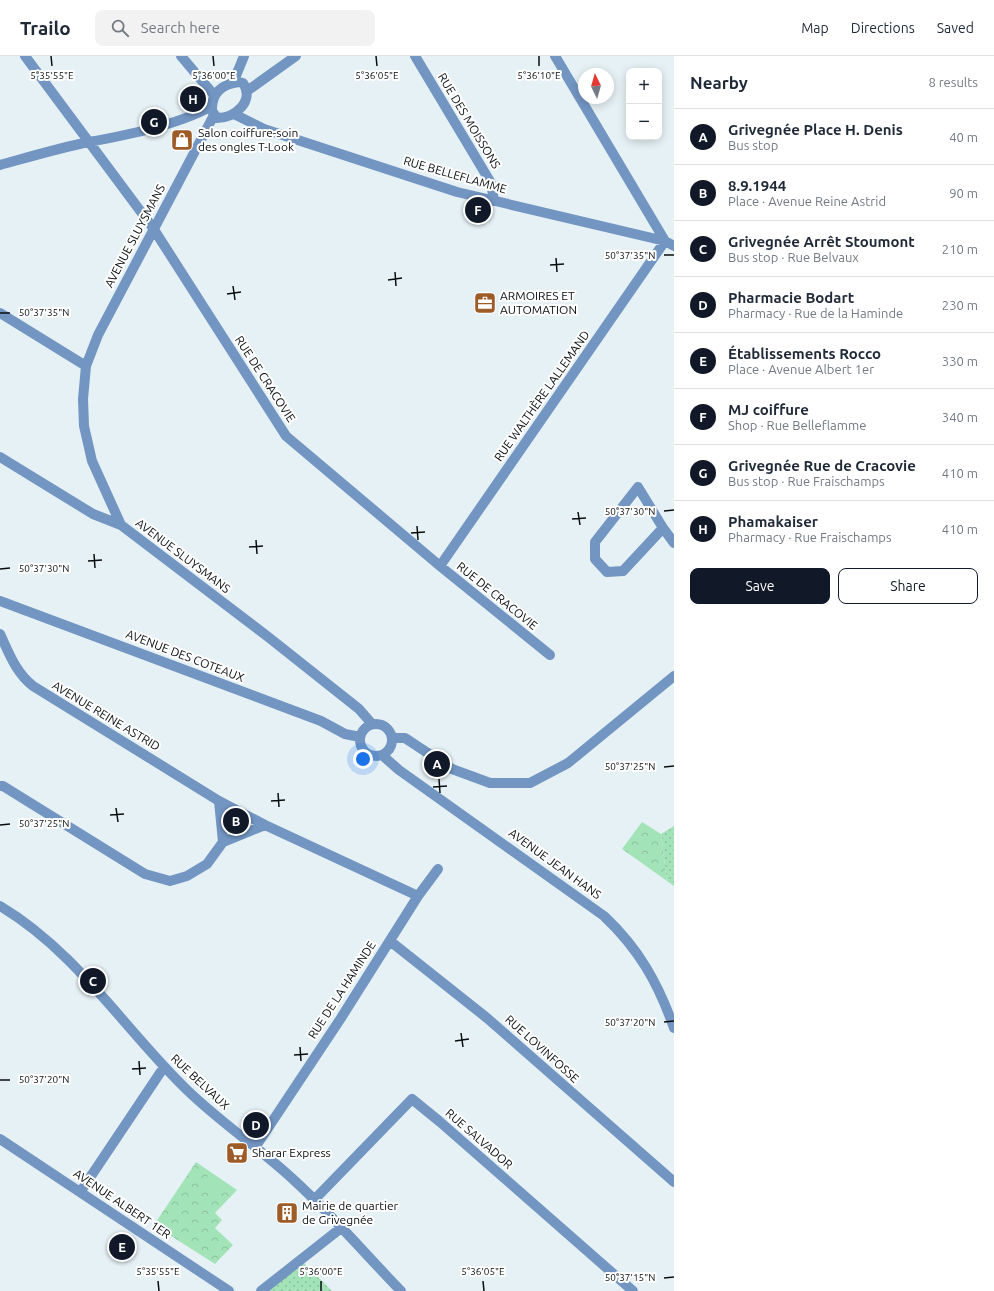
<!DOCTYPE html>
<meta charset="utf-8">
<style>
:root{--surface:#fff;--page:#f2f2f3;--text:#1f2937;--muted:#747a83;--line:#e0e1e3;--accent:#111827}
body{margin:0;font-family:Ubuntu,sans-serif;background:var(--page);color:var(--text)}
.controls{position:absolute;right:12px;top:12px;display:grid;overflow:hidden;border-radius:8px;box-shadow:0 2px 10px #0003}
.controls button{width:36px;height:36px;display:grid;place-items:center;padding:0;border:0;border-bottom:1px solid var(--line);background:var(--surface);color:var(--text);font:20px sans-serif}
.compass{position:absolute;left:578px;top:12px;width:36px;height:36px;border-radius:50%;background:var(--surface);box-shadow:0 2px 10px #0003;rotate:355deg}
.you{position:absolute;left:363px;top:703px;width:14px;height:14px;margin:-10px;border:3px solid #fff;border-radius:50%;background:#1a73e8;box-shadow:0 0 0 6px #1a73e833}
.badge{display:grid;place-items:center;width:26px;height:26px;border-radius:50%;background:var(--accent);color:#fff;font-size:13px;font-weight:700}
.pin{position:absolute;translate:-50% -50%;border:2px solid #fff;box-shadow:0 1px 4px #0006}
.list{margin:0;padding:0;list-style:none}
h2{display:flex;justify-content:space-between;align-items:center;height:52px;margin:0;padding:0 16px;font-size:17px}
h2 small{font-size:13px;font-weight:400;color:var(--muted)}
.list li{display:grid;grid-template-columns:26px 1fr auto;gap:12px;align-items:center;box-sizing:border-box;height:56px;padding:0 16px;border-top:1px solid var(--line)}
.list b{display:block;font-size:15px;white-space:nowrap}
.list p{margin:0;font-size:13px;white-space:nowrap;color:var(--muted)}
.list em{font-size:13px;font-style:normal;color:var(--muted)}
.actions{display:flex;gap:8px;padding:12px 16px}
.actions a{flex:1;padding:9px 0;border:1px solid var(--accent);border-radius:8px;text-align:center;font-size:14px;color:var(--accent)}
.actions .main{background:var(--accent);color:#fff}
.icon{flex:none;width:22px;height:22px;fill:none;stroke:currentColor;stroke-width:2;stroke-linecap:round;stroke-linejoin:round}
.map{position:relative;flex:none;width:674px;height:1235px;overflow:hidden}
header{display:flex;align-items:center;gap:24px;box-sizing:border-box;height:56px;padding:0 20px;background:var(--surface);border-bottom:1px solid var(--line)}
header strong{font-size:19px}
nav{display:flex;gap:22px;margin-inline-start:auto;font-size:14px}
.search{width:280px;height:36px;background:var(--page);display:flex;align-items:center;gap:10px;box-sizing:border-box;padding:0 14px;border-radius:8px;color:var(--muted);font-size:15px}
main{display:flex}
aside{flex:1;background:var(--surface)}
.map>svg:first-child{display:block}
.grass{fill:url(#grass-dots)}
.park{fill:url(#park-crowns)}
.pitch{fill:#a3e3b8}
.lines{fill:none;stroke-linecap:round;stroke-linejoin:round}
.minor{stroke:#7295c2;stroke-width:10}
.ticks{fill:none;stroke:#0a0e0f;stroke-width:1.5}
.labels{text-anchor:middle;stroke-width:4;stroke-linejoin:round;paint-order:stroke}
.street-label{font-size:12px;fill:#0a0e0f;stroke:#fff}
.poi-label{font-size:12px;fill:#0a0e0f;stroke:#fff;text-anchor:start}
.ticks-label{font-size:10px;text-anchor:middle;fill:#0a0e0f;stroke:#fff;stroke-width:4;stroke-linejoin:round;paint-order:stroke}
</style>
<header>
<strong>Trailo</strong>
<div class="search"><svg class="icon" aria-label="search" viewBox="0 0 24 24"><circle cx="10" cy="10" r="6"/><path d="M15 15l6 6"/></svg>Search here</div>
<nav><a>Map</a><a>Directions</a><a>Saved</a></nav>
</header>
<main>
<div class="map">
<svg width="674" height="1235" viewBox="0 0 674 1235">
<defs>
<pattern id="grass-dots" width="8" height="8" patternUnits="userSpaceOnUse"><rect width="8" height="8" fill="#a3e3b8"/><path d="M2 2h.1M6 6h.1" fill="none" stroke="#8bc29d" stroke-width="1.8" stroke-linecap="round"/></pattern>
<pattern id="park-crowns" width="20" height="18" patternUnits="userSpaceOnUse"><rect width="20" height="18" fill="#a3e3b8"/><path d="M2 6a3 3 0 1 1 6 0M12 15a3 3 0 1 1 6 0" fill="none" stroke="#8bc29d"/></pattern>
</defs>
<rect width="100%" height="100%" fill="#e6f1f5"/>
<path class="grass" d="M 674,770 L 674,830 L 667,825 L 661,778 Z
M 301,1204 L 332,1235 L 262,1235 Z"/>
<path class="park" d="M 226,753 L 249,766 L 249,769 L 227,778 L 224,754 Z
M 642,766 L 661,778 L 667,825 L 622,793 Z
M 196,1106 L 237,1134 L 215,1157 L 222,1164 L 215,1172 L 233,1189 L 215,1208 L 154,1169 Z"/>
<path class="pitch" d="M 208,1120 L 223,1129 L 218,1136 L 203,1127 Z"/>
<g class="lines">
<path class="minor" d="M 25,0 L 153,172 L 286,380 L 440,510 L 550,599
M 181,0 L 214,39
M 415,0 L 491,127 L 494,145
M 239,26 L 243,27 C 255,45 235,62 217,62 L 212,55 C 211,37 222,28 239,26 Z
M 233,27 L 244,0
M 247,35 L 296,0
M 234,58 L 264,73 L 457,136 L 665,185 L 674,190
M 214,59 L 98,279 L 86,310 L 83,343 L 84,370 L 92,405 L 121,469 L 267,580 L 359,653 L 372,668
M 0,109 C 29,101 59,92 89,86 C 127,79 178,69 212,50
M 0,257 L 86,310
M 0,401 L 93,458 L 121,469
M 663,472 L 623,515 L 607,516 L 595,503 L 595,486 L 638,431 L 663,472 L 674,487
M 440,510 L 665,185 L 555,0
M 0,545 L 321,665 L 345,678 L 360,681
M 0,578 C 9,597 16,617 33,630 L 219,745 L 265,769 L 418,840
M360 684a16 16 0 1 1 32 0a16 16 0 1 1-32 0Z
M 392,682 L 405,682 L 452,713 L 490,727 L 530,727 L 568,707 L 674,620
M 382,699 L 399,714 L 604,860 C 639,893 658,927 674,972
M 0,730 L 3,730 L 145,818 L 170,825 L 187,820 L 207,808 L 223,786 L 265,769
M 219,745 L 223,786
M 0,850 C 74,894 121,968 181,1028 C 216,1064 259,1091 296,1126 C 333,1160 366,1199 401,1235
M 390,885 L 487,962 L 674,1126
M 0,1083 L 229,1235
M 256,1090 L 341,962 L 418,840 L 438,813
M 81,1135 L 164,1011
M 314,1144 L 412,1043 L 439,1065 L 633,1235
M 261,1235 L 341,1172"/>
</g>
<path class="ticks" d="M 51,0 L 52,10M 213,0 L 214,10M 376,0 L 377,10M 539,0 L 539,10M 664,199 L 674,199M 556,202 L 557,216M 550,209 L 564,208M 395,216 L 396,230M 388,224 L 402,222M 233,230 L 235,244M 227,238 L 241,236M 0,257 L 10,257M 664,455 L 674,454M 578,456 L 580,469M 572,463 L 586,462M 417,470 L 418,484M 411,477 L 425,476M 256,484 L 257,498M 249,491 L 263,490M 94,498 L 95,512M 88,505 L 102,504M 0,513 L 10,512M 664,711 L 674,710M 439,723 L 440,737M 433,731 L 447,730M 278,737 L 279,751M 271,745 L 285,744M 116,752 L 118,766M 110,759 L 124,758M 0,769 L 10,768M 664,966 L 674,965M 461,977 L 463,991M 455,985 L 469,983M 300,991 L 301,1005M 294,999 L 308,998M 139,1005 L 140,1019M 132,1013 L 146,1012M 0,1024 L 10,1024M 664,1222 L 674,1221M 158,1225 L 159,1235M 321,1225 L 321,1235M 483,1225 L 484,1235"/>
<defs>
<g id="shop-square" transform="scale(1.15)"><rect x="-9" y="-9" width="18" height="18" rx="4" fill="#9d5b28" stroke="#fff"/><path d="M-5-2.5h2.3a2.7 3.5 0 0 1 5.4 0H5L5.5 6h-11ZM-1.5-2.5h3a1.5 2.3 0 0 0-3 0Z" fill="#fff"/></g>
<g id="office-square" transform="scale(1.15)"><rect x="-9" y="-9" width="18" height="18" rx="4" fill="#9d5b28" stroke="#fff"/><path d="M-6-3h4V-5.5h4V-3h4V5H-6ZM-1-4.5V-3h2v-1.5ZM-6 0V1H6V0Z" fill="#fff"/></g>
<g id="supermarket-square" transform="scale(1.15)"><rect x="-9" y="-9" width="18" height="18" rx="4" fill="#9d5b28" stroke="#fff"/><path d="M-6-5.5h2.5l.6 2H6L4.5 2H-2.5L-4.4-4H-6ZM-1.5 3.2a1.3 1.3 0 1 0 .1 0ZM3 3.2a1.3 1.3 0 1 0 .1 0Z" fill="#fff"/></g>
<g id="building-square" transform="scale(1.15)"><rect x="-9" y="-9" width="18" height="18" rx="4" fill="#9d5b28" stroke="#fff"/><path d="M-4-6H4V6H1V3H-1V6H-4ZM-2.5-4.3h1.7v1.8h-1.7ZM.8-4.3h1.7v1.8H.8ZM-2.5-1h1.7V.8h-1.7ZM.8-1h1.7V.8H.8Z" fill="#fff"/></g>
</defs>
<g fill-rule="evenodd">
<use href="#shop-square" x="182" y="84"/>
<use href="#office-square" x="485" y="247"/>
<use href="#supermarket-square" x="237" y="1097"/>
<use href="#building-square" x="287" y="1157"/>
</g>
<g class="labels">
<g class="street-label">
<text transform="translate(469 65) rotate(59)" y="4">RUE DES MOISSONS</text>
<text transform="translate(455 119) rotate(16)" y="4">RUE BELLEFLAMME</text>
<text transform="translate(135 180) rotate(-62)" y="4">AVENUE SLUYSMANS</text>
<text transform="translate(265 323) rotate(57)" y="4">RUE DE CRACOVIE</text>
<text transform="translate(542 340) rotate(-55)" y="4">RUE WALTHÈRE LALLEMAND</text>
<text transform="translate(183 500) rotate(37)" y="4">AVENUE SLUYSMANS</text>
<text transform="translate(497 540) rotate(39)" y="4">RUE DE CRACOVIE</text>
<text transform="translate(185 600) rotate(21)" y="4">AVENUE DES COTEAUX</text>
<text transform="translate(106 660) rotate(31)" y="4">AVENUE REINE ASTRID</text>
<text transform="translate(555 808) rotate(36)" y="4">AVENUE JEAN HANS</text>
<text transform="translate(342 934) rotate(-57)" y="4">RUE DE LA HAMINDE</text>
<text transform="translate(542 993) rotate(42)" y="4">RUE LOVINFOSSE</text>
<text transform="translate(200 1026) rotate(43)" y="4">RUE BELVAUX</text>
<text transform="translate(479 1083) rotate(41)" y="4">RUE SALVADOR</text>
<text transform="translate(122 1148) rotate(34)" y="4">AVENUE ALBERT 1ER</text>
</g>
<g class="poi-label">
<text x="198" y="81">Salon coiffure-soin<tspan x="198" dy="14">des ongles T-Look</tspan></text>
<text x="500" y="244">ARMOIRES ET<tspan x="500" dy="14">AUTOMATION</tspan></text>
<text x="252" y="1101">Sharar Express</text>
<text x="302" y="1154">Mairie de quartier<tspan x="302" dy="14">de Grivegnée</tspan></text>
</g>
</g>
<g class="ticks-label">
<text x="52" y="23">5°35'55"E</text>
<text x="214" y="23">5°36'00"E</text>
<text x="377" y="23">5°36'05"E</text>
<text x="539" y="23">5°36'10"E</text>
<text x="630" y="203">50°37'35"N</text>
<text x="44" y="260">50°37'35"N</text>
<text x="630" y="459">50°37'30"N</text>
<text x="44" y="516">50°37'30"N</text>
<text x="630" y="714">50°37'25"N</text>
<text x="44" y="771">50°37'25"N</text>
<text x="630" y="970">50°37'20"N</text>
<text x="44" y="1027">50°37'20"N</text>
<text x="158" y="1219">5°35'55"E</text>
<text x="321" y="1219">5°36'00"E</text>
<text x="483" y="1219">5°36'05"E</text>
<text x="630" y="1225">50°37'15"N</text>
</g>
</svg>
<div class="controls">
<button>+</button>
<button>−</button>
</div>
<svg class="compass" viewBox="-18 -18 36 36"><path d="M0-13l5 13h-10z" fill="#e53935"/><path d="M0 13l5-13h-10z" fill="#747a83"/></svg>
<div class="you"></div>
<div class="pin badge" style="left:437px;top:708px">A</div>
<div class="pin badge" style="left:236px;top:765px">B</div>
<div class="pin badge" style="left:93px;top:925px">C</div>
<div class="pin badge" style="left:256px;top:1069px">D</div>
<div class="pin badge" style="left:122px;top:1191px">E</div>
<div class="pin badge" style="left:478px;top:154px">F</div>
<div class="pin badge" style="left:154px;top:66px">G</div>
<div class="pin badge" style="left:193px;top:43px">H</div>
</div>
<aside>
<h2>Nearby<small>8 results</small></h2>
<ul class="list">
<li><span class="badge">A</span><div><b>Grivegnée Place H. Denis</b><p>Bus stop</p></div><em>40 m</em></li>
<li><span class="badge">B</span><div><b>8.9.1944</b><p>Place · Avenue Reine Astrid</p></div><em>90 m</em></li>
<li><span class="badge">C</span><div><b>Grivegnée Arrêt Stoumont</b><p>Bus stop · Rue Belvaux</p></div><em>210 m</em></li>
<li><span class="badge">D</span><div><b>Pharmacie Bodart</b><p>Pharmacy · Rue de la Haminde</p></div><em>230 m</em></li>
<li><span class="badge">E</span><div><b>Établissements Rocco</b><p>Place · Avenue Albert 1er</p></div><em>330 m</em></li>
<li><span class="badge">F</span><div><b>MJ coiffure</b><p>Shop · Rue Belleflamme</p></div><em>340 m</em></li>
<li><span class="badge">G</span><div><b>Grivegnée Rue de Cracovie</b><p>Bus stop · Rue Fraischamps</p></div><em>410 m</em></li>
<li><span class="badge">H</span><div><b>Phamakaiser</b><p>Pharmacy · Rue Fraischamps</p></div><em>410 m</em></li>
</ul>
<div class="actions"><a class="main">Save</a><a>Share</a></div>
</aside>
</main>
